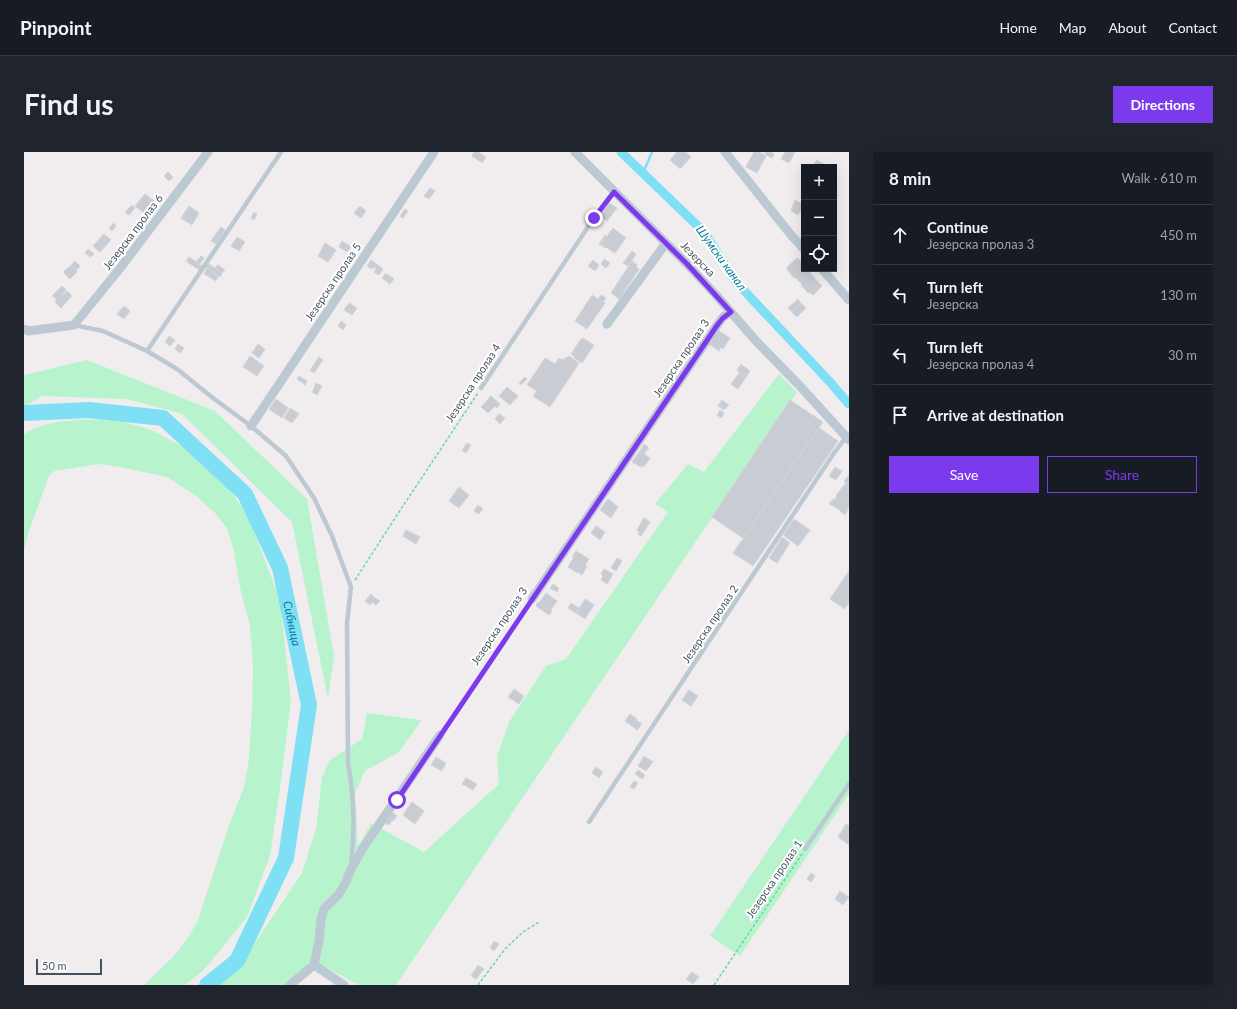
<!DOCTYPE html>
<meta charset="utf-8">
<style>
:root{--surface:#171b24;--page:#20242c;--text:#f1f3f6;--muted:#9ea1a6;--line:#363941;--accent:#7c3aed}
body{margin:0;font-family:Lato,sans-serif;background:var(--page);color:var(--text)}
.controls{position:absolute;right:12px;top:12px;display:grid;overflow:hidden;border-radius:0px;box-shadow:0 4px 16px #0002}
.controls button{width:36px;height:36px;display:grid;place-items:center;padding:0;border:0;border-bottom:1px solid var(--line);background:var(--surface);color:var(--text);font:20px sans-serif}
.scale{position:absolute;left:12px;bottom:10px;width:66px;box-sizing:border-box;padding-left:4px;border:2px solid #44525d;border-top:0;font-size:11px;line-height:14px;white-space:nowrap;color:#44525d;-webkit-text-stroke:3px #fff;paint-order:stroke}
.stop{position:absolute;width:12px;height:12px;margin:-9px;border:3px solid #7c3aed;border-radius:50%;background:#fff}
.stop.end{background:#7c3aed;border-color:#fff;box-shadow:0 1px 4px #0008}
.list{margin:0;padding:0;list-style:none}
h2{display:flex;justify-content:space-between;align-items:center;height:52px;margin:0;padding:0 16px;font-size:17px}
h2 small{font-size:13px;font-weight:400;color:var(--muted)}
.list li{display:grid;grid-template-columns:26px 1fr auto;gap:12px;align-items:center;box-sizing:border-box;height:60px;padding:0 16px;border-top:1px solid var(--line)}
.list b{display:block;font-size:15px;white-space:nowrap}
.list p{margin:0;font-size:13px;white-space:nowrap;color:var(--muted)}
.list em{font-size:13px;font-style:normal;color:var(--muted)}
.actions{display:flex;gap:8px;padding:12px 16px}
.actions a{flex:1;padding:9px 0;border:1px solid var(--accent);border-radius:0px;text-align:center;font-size:14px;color:var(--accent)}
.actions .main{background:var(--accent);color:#fff}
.icon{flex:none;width:22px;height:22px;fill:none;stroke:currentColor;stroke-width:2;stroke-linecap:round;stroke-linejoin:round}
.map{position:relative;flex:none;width:825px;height:833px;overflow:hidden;border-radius:0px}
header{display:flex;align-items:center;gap:24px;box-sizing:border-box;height:56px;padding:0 20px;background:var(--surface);border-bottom:1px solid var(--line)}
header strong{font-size:19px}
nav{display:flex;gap:22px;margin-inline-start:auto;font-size:14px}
.intro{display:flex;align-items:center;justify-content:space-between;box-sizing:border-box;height:96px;padding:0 24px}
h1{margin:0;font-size:28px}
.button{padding:10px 18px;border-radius:0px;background:var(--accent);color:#fff;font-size:14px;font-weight:700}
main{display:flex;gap:24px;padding:0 24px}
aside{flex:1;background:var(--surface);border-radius:0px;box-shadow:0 4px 16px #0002}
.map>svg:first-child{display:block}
.green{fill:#b7f4cd}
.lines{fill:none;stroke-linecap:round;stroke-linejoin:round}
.stream{stroke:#7fdff5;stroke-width:2.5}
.canal{stroke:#7fdff5;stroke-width:9}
.river{stroke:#7fdff5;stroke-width:16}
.building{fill:#c9cdd3;stroke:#d1d4da}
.path{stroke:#6bd59f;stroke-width:1.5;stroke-dasharray:3 2;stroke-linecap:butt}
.lane{stroke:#bdc9d2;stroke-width:4.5}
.street{stroke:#bdc9d2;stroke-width:9}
.route{stroke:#7c3aed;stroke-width:5}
.labels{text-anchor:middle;stroke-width:4;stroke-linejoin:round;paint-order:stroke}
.street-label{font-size:11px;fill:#44525d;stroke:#fff}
.water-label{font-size:12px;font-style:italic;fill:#037f9c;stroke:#fff}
</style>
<header>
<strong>Pinpoint</strong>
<nav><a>Home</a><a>Map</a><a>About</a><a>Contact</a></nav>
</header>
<div class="intro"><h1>Find us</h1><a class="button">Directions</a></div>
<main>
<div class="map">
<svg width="825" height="833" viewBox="0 0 825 833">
<rect width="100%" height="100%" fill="#f1edee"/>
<path class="green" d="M 63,208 L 191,259 L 283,347 L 310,504 L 304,547 L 268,370 L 158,262 L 102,247 L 18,244 L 0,255 L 0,223 Z
M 755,222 L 773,240 L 372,833 L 335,833 L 299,814 L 263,833 L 194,833 L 216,813 L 278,721 L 292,677 L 298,625 L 306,608 L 338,587 L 343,561 L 398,568 L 375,600 L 341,619 L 331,642 L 334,694 L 347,672 L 351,673 L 400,700 L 475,632 L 473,604 L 485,570 L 522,514 L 542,507 L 644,360 L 631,352 L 664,312 L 680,320 Z
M 89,267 L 125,277 L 158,294 L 180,313 L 205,337 L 224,364 L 256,448 L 267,549 L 258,622 L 246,704 L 223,765 L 180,818 L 161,833 L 120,833 L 149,805 L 164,786 L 174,768 L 204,676 L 220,635 L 225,607 L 228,559 L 229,514 L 226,474 L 216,436 L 210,399 L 203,376 L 191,361 L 171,343 L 143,325 L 96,315 L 75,312 L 30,319 L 25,324 L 5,379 L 0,399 L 0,282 C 23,266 62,268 89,267 Z
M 825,578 L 825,642 L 716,804 L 686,784 Z"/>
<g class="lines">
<path class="stream" d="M 619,21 L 628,0"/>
<path class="canal" d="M 597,0 L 680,80 L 712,130 L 805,229 L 825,252"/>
<path class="river" id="s1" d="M 0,261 L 65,258 L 139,266 L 221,342 L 256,416 L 285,553 L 262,706 L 213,809 L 183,833"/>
</g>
<path class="building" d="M 450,0 L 454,0 L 462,5 L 458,11 L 448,4 Z
M 653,0 L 662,0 L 667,5 L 656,17 L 646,8 Z
M 730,0 L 735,0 L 742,4 L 733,21 L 722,15 Z
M 742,0 L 747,0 L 750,2 L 748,6 L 741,2 Z
M 761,0 L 771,0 L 765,11 L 757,7 Z
M 793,8 L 803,14 L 802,15 L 788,15 Z
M 144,20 L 149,25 L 145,29 L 140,24 Z
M 406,36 L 411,39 L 405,47 L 400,44 Z
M 121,42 L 134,52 L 124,64 L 111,54 Z
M 771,48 L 780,53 L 774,63 L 767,59 Z
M 585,51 L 593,56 L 583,69 L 576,64 Z
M 108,53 L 111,56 L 105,63 L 101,60 Z
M 165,54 L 175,61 L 168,73 L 157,66 Z
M 336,54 L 342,59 L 337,66 L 330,61 Z
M 381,57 L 384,59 L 379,66 L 376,64 Z
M 230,60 L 233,62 L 230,68 L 227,66 Z
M 90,71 L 92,74 L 88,79 L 85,76 Z
M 197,75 L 201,78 L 192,92 L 187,89 Z
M 589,76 L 602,86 L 591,101 L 577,92 Z
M 80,82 L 87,88 L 76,100 L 69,94 Z
M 581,83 L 583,85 L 577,92 L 582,95 L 581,96 L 575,92 Z
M 213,85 L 221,90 L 215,99 L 207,94 Z
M 318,89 L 327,95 L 323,100 L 315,95 Z
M 301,91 L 312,98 L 304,110 L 294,104 Z
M 64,97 L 70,102 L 67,105 L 61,101 Z
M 608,99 L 612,102 L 604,114 L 599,111 Z
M 177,104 L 180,106 L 175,113 L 172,110 Z
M 165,105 L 178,114 L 175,118 L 162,109 Z
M 773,106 L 778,110 L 780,109 L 780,117 L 783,117 L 787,121 L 776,130 L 771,125 L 770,126 L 762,116 Z
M 580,107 L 586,111 L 582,116 L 577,112 Z
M 347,108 L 359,117 L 355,123 L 350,120 L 352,117 L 350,115 L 348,117 L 343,114 Z
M 569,108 L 575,113 L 571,119 L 564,114 Z
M 51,109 L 56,114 L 52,119 L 47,113 Z
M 608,109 L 613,113 L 612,115 L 615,117 L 595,147 L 587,141 Z
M 185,112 L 198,121 L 196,125 L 182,115 Z
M 47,113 L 53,120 L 46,127 L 39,120 Z
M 194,113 L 201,118 L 198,121 L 191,116 Z
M 183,116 L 194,124 L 192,129 L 180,122 Z
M 786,121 L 798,134 L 789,143 L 785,140 L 784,141 L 777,133 L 778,132 L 776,130 Z
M 361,122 L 363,122 L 366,124 L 362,129 L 358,126 Z
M 366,124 L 370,127 L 366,132 L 362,129 Z
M 38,134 L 42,138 L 38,143 L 39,143 L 43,139 L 48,144 L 37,156 L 31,150 L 33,148 L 28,144 Z
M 568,143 L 581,151 L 563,177 L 551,169 Z
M 577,143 L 582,146 L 579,150 L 574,147 Z
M 774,147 L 777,151 L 768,160 L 764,156 Z
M 325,151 L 333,156 L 328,163 L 320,158 Z
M 777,151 L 782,156 L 773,165 L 768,160 Z
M 100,154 L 106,159 L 100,167 L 93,162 Z
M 317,169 L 322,173 L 319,178 L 314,174 Z
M 695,179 L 706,186 L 699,197 L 697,195 L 695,199 L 685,192 Z
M 145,184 L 151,188 L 146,194 L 141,190 Z
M 559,186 L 570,193 L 558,211 L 550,206 L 551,205 L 547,202 L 557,187 L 558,188 Z
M 154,192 L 160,196 L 156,201 L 151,197 Z
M 234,192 L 241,197 L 235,206 L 228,201 Z
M 226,204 L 240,214 L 233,224 L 219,215 Z
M 545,204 L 555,211 L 526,255 L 509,244 L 513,239 L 503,233 L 521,206 L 531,212 L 535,206 L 538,208 Z
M 295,205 L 299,208 L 290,221 L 286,218 Z
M 717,212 L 726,219 L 722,225 L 713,218 Z
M 716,220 L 722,225 L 714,237 L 707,232 Z
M 275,224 L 283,229 L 281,233 L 273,227 Z
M 501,225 L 503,227 L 497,233 L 495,231 Z
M 292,231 L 298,234 L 293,243 L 288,240 L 291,235 L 290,235 Z
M 483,235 L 494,244 L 486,253 L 475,244 Z
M 467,244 L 476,252 L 473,256 L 471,254 L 464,261 L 457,255 Z
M 252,247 L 264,256 L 258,266 L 245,257 Z
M 698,248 L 705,253 L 700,258 L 694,254 Z
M 766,248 L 799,270 L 719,386 L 688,365 Z
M 266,256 L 275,262 L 268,271 L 260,266 Z
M 696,258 L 700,261 L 697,266 L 693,263 Z
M 475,262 L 481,266 L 476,272 L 471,267 Z
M 795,276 L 814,289 L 729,414 L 709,401 Z
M 443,291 L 447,293 L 442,301 L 438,298 Z
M 620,292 L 625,296 L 620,302 L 616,299 Z
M 616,299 L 626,306 L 620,315 L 618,313 L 617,315 L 608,310 Z
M 811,315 L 818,319 L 812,328 L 805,324 Z
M 825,323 L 825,354 L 823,357 L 824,357 L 821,363 L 816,359 L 816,358 L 805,352 L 809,347 L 810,348 L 813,344 L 812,344 L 819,334 L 820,334 L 822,331 L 820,329 Z
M 435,335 L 445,343 L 435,356 L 425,349 Z
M 584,347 L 594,355 L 587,366 L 576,358 Z
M 454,353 L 459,357 L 455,362 L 450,359 Z
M 620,366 L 626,370 L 617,384 L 614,382 L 615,380 L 613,378 Z
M 770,367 L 786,378 L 774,394 L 759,383 Z
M 572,374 L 581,380 L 576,388 L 567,381 Z
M 382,378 L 396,385 L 392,392 L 379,384 Z
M 758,385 L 766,391 L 753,411 L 745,406 Z
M 552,399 L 565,407 L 561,413 L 563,414 L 558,423 L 554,420 L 554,421 L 544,415 L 550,405 L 548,405 Z
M 593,406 L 598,409 L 592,419 L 587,416 Z
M 580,417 L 589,422 L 583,432 L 577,428 L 579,424 L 577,422 Z
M 825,419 L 825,450 L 821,457 L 806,447 Z
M 529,432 L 535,436 L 533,440 L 526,436 Z
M 522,441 L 533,449 L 527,458 L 515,451 Z
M 347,442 L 351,446 L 346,453 L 341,449 Z
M 351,446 L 356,449 L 352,453 L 348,450 Z
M 561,447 L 570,453 L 561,467 L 552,461 Z
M 514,450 L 528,459 L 525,463 L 512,454 Z
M 547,451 L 555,456 L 552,461 L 544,456 Z
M 490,537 L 500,544 L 495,552 L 484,545 Z
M 665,538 L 674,544 L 667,554 L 658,548 Z
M 606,562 L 613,567 L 608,574 L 601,569 Z
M 612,568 L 618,572 L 613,578 L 608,574 Z
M 620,604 L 629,610 L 622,619 L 614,614 Z
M 412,605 L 422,611 L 418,619 L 407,613 Z
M 572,615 L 579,620 L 575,626 L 568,621 Z
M 614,618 L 621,623 L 618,627 L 611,622 Z
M 442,626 L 453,632 L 449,638 L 438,632 Z
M 610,629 L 614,631 L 610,637 L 606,635 Z
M 388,650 L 400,659 L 391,672 L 379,663 Z
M 366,659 L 373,664 L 369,669 L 362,665 Z
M 364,666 L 368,669 L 365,673 L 361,671 Z
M 822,672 L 825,674 L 825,693 L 814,685 Z
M 787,721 L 791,724 L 787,730 L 783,727 Z
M 816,739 L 825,745 L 819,753 L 811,747 Z
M 470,789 L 475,792 L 470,799 L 466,796 Z
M 454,813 L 460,817 L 452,827 L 447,824 Z
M 668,820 L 675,825 L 669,832 L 662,827 Z"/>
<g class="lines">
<path class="path" d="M 331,428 L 375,360 L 454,241
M 421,576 L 504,453
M 454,833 L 481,797 L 499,780 L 515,770
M 690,833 L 778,702"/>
<path class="lane" d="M 50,173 L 79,179 L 123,199 L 153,217 L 189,246 L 227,274 L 262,304 L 290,346 L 308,384 L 327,435 L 323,471 L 324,610 C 330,643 331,678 327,712
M 123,199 L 257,0
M 457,236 L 570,66 L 590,39
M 565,670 L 810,301 L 822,285
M 781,697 L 825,632"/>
<path class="street" d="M 551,0 L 663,112 L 692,143 L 732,189 L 775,233 L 825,288
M 701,0 L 767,83 L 780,97
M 798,117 L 825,148
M 583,172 L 642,91
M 0,177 L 4,179 L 50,173 L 97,115 L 184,0
M 227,274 L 410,0
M 508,447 L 694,172 L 699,165 L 707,160
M 290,813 L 295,789 L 297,768 L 300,757 L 315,742 L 322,730 L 327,717 L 339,696 L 416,583
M 290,813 L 320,833
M 266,833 L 290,813"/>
</g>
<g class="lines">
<path class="route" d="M 373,648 L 694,172 L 699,166 L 707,160 L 663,112 L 590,40 L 570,66"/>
</g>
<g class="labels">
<g class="street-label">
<text transform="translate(109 80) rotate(-53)" y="4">Језерска пролаз 6</text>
<text transform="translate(674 107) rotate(46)" y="4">Језерска</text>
<text transform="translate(309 130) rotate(-56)" y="4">Језерска пролаз 5</text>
<text transform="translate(657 206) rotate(-56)" y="4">Језерска пролаз 3</text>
<text transform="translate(449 231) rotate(-57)" y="4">Језерска пролаз 4</text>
<text transform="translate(686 472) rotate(-56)" y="4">Језерска пролаз 2</text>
<text transform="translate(475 474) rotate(-56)" y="4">Језерска пролаз 3</text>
<text transform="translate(750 727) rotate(-56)" y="4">Језерска пролаз 1</text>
</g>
<g class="water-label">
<text transform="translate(697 106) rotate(54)" y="4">Шумски канал</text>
<text dy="4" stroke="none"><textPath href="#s1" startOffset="390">Сибница</textPath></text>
</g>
</g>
</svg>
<div class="controls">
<button>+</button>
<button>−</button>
<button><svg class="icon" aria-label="locate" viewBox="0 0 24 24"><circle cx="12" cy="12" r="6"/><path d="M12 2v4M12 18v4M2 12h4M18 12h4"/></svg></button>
</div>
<div class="scale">50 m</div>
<div class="stop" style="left:373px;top:648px"></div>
<div class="stop end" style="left:570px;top:66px"></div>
</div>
<aside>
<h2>8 min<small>Walk · 610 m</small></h2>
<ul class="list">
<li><svg class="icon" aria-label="ahead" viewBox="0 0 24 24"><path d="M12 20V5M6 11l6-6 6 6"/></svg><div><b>Continue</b><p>Језерска пролаз 3</p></div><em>450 m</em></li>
<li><svg class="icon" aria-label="left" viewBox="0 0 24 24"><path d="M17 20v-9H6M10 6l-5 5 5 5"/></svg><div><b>Turn left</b><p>Језерска</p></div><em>130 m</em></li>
<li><svg class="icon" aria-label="left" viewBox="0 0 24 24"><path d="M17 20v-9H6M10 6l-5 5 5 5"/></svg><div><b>Turn left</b><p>Језерска пролаз 4</p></div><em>30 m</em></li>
<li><svg class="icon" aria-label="arrive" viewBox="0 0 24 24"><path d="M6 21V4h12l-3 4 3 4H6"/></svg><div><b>Arrive at destination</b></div></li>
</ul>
<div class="actions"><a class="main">Save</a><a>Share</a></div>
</aside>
</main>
